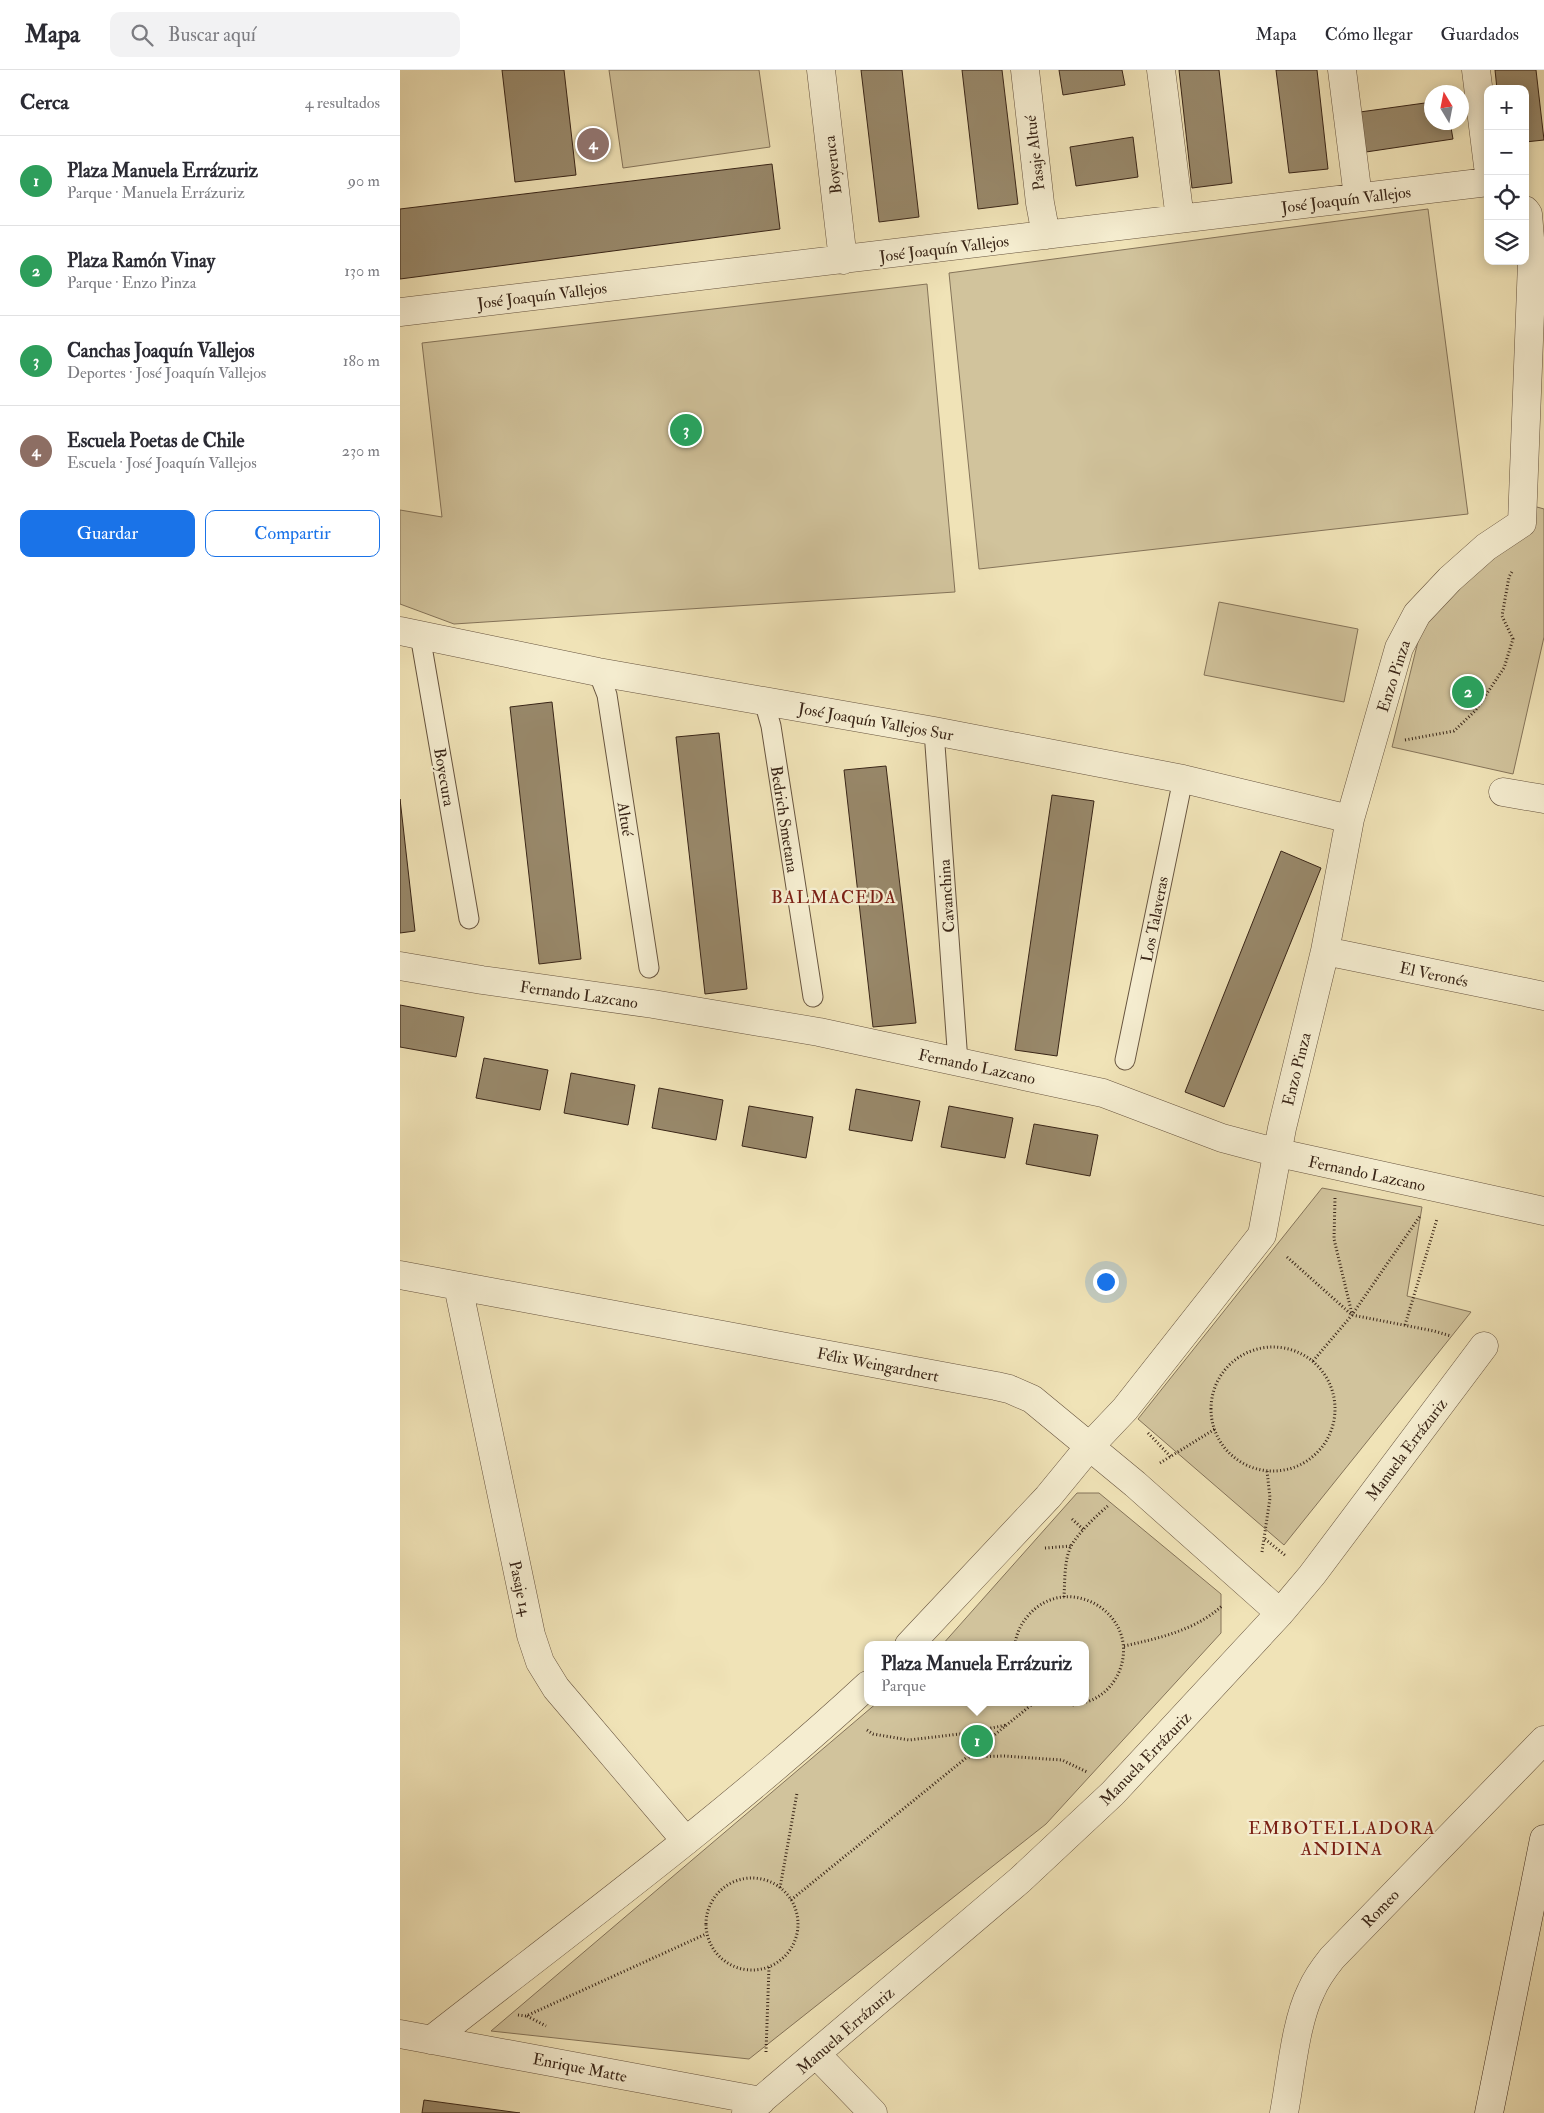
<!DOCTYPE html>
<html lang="es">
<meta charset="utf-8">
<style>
:root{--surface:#fff;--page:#f2f2f3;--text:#2b2b33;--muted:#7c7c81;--line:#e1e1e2;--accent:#1a73e8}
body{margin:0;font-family:"IM FELL Double Pica",serif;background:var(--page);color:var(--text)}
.controls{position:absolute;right:15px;top:15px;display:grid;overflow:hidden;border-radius:10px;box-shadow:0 2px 12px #0003}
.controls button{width:45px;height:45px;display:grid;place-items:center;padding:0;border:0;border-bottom:1px solid var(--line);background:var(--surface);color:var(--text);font:25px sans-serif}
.compass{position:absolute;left:1024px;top:15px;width:45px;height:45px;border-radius:50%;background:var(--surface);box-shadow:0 2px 12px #0003;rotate:350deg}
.you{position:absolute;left:705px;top:1211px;width:18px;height:18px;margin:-12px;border:4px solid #fff;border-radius:50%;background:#1a73e8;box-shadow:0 0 0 8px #1a73e833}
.badge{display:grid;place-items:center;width:32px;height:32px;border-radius:50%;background:var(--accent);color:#fff;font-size:16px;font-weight:700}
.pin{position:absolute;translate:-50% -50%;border:2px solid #fff;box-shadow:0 1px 5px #0006}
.popup{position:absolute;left:464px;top:1571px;width:225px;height:65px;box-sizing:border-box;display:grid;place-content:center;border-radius:10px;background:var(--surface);filter:drop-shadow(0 1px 4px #0005);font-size:16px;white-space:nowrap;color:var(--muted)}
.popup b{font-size:19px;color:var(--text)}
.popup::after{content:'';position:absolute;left:50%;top:100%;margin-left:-10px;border:10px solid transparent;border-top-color:var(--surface)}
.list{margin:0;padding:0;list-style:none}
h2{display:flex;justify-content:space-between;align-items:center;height:65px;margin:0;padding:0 20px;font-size:21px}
h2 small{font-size:16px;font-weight:400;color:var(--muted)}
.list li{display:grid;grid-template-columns:32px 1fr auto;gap:15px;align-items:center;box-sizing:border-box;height:90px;padding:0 20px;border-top:1px solid var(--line)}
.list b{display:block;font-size:19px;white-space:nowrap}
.list p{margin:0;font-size:16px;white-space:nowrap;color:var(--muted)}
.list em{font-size:16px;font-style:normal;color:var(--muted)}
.actions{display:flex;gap:10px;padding:15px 20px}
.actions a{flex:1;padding:11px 0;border:1px solid var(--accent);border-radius:10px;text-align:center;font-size:18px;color:var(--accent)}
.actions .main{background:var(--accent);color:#fff}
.icon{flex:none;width:28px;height:28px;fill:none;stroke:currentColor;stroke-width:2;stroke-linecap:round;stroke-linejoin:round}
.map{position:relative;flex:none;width:1144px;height:2043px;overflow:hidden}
header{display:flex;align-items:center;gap:30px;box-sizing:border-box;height:70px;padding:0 25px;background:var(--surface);border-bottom:1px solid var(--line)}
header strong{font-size:24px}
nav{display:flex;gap:28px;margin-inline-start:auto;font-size:18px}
.search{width:350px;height:45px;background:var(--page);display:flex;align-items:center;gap:12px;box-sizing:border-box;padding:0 18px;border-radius:10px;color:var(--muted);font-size:19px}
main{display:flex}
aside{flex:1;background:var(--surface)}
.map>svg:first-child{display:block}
.green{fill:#d1c39c;stroke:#85745a}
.building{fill:#98886a;stroke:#392517}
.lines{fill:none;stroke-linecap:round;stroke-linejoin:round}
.lane-casing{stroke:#67543f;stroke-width:21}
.street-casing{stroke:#67543f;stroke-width:29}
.secondary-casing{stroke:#392517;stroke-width:29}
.path{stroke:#392517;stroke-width:3;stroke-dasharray:1 2.5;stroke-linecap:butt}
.lane{stroke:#f5edd0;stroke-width:19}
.street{stroke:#f5edd0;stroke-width:28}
.secondary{stroke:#f5edd0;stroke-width:28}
.labels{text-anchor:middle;stroke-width:4.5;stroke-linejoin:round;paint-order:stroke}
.street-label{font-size:16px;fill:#392517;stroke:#f5edd0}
.neighbourhood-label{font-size:18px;letter-spacing:1px;fill:#7a1f14;stroke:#f5edd0}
</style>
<header>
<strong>Mapa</strong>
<div class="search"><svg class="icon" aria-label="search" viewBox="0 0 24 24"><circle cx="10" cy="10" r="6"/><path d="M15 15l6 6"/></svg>Buscar aquí</div>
<nav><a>Mapa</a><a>Cómo llegar</a><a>Guardados</a></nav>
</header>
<main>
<aside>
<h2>Cerca<small>4 resultados</small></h2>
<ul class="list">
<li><span class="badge" style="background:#2e9e5b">1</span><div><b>Plaza Manuela Errázuriz</b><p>Parque · Manuela Errázuriz</p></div><em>90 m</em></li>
<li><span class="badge" style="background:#2e9e5b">2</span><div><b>Plaza Ramón Vinay</b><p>Parque · Enzo Pinza</p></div><em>130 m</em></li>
<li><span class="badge" style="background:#2e9e5b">3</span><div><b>Canchas Joaquín Vallejos</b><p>Deportes · José Joaquín Vallejos</p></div><em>180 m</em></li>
<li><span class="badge" style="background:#8d6e63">4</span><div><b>Escuela Poetas de Chile</b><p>Escuela · José Joaquín Vallejos</p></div><em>230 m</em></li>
</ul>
<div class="actions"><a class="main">Guardar</a><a>Compartir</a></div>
</aside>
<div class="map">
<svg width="1144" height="2043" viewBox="0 0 1144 2043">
<rect width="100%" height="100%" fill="#f0e3b7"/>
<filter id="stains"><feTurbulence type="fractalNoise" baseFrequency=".004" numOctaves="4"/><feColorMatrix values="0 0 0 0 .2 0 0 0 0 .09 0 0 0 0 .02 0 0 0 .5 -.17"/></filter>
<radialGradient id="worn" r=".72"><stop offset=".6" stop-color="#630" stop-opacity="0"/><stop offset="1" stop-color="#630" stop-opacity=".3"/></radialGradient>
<path class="green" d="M 209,0 L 359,0 L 370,77 L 223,98 Z
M 1028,139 L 1068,444 L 579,499 L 549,203 Z
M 527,214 L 555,522 L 54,554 L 0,534 L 0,440 L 42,447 L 22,273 Z
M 1137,437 L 1144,439 L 1144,567 L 1113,704 L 992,677 L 1024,547 L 1117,465 Z
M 819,532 L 958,559 L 944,632 L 804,605 Z
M 922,1118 L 1022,1137 L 1007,1226 L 1071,1242 L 884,1475 L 738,1349 Z
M 677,1423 L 699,1423 L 821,1524 L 821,1563 L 646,1754 L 349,1989 L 91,1961 L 478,1632 L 686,1632 L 686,1575 L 542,1575 Z"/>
<path class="building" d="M 102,0 L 164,0 L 176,105 L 115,112 Z
M 461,0 L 502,0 L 519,147 L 479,152 Z
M 562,0 L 602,0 L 618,134 L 578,139 Z
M 659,0 L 722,0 L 725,15 L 663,25 Z
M 779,0 L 819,0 L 832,113 L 792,118 Z
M 876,0 L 917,0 L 928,99 L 889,103 Z
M 1095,0 L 1136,0 L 1144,70 L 1125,72 L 1125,19 L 1097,19 Z
M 1032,32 L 1032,52 L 1050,52 L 1053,69 L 966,82 L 960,42 Z
M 733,67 L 738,107 L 676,116 L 670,77 Z
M 372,94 L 380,159 L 0,209 L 0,139 Z
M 152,632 L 181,889 L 139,894 L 110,637 Z
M 319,663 L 347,919 L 305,924 L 276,667 Z
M 486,696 L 516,953 L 473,957 L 444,700 Z
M 652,725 L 694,731 L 657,986 L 615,980 Z
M 0,729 L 15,861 L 0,863 Z
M 881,781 L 921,798 L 824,1037 L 785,1022 Z
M 0,935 L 64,947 L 56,987 L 0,977 Z
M 84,988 L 148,1000 L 140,1040 L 76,1028 Z
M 171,1003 L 235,1015 L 228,1055 L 164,1043 Z
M 259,1018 L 323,1030 L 316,1070 L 252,1058 Z
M 456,1019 L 520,1031 L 512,1071 L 449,1060 Z
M 349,1036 L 413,1047 L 406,1088 L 342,1076 Z
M 549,1036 L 613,1048 L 605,1088 L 541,1077 Z
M 634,1054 L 698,1065 L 690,1106 L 626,1094 Z
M 24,2030 L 120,2043 L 22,2043 Z"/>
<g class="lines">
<g class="lane-casing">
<path id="lane" d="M 20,565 L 69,849
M 198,602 L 207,625 L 249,898
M 364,631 L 371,656 L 413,927
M 534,661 L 558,992
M 725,990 L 783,709"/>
</g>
<g class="street-casing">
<path id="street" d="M 421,0 L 443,190
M 625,0 L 640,133 L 646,165
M 761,0 L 780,149
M 942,0 L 958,127
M 1076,0 L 1088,96
M 0,242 L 1088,112
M 0,561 L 198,602 L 534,661 L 783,709 L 950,749
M 1103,722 L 1144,729
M 925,881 L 1144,926
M 0,896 L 82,910 L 253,934 L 419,962 L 703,1023 L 822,1068 L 879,1083 L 1144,1141
M 0,1205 L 596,1316 L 609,1319 L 632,1329 L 735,1414 L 880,1543
M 58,1216 L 131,1565 L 140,1592 L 156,1618 L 286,1771
M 509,1575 L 648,1427 L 689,1377 L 725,1339 L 862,1165 L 882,1058 L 925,881 L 950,749 L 999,578 L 1017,544 L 1050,509 L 1086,477 L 1122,453 L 1132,192 L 1128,144 L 1125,140
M 0,1964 L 361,2031
M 31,1970 C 179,1854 330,1743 468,1615
M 416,1984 L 473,2043
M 346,2043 L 620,1810 L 713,1723 L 880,1543 L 912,1505 L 1084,1276
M 884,2043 C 891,2007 895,1953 911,1921 C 916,1909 924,1898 932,1888 L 1144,1670"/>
</g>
<g class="secondary-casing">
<path id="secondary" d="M 1089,2043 L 1144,1769"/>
</g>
<path class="path" d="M 1005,670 L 1054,661 L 1075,641 L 1104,598 L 1113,569 L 1102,546 L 1109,507 L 1113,500
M 935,1128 L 934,1169 L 952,1244
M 887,1187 L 952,1245 L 1034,1261 L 1051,1266
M 1005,1255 L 1037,1149
M811 1339a62 62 0 1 1 124 0a62 62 0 1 1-124 0Z
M 913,1291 L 952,1245 L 1020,1146
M 748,1363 L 771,1387
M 760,1393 L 815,1359
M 672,1449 L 684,1460
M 865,1469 L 886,1486
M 645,1478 L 671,1476
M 862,1482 L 870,1428 L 867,1401
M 664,1527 C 665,1510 664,1491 671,1476 C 679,1462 697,1445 709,1435
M 615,1575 C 616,1565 620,1555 627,1547 C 666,1499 743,1544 719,1602 C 713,1616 701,1628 686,1632
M 724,1576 C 760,1568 796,1560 823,1535
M 652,1632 L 674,1635 L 684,1632
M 467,1660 L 473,1664 L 509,1670 L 568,1663 L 606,1655
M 569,1687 L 604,1686 L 662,1690 L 687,1702
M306 1854a46 46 0 1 1 92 0a46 46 0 1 1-92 0Z
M 380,1818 L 397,1723
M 391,1830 L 635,1632
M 118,1945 L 126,1946 L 306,1864
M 127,1946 L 146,1956
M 366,1982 L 369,1897"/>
<use href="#lane" class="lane"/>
<use href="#street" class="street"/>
<use href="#secondary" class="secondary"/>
</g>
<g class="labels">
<g class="street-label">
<text transform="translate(634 83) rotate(-97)" y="6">Pasaje Altué</text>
<text transform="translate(432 95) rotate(-97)" y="6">Boyeruca</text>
<text transform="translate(946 129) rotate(-7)" y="6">José Joaquín Vallejos</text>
<text transform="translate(544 178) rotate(-7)" y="6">José Joaquín Vallejos</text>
<text transform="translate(142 225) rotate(-7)" y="6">José Joaquín Vallejos</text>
<text transform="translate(993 606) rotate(-72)" y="6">Enzo Pinza</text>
<text transform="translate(476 651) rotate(10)" y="6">José Joaquín Vallejos Sur</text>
<text transform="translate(45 707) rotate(80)" y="6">Boyecura</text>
<text transform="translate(226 749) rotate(81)" y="6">Altué</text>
<text transform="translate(385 749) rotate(81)" y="6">Bedrich Smetana</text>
<text transform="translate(546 826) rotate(-94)" y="6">Cavanchina</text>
<text transform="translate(754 849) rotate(-79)" y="6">Los Talaveras</text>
<text transform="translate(1034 904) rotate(12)" y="6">El Veronés</text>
<text transform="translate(179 924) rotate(8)" y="6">Fernando Lazcano</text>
<text transform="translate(577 996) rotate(12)" y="6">Fernando Lazcano</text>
<text transform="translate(896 999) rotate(-76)" y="6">Enzo Pinza</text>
<text transform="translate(967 1103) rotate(12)" y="6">Fernando Lazcano</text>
<text transform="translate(478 1294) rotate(11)" y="6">Félix Weingardnert</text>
<text transform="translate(1006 1379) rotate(-53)" y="6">Manuela Errázuriz</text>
<text transform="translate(121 1518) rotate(78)" y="6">Pasaje 14</text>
<text transform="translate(745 1688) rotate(-46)" y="6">Manuela Errázuriz</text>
<text transform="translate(980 1838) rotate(-46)" y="6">Romeo</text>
<text transform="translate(445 1960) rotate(-41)" y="6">Manuela Errázuriz</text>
<text transform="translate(180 1997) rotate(11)" y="6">Enrique Matte</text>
</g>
<g class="neighbourhood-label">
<text x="434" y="833">BALMACEDA</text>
<text x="942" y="1764">EMBOTELLADORA<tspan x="942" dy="21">ANDINA</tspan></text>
</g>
</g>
<rect width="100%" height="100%" filter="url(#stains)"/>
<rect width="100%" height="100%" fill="url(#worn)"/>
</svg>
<div class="controls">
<button>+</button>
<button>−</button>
<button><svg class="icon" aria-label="locate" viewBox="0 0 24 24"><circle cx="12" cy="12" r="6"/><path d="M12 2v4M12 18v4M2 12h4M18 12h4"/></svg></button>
<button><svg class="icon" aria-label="layers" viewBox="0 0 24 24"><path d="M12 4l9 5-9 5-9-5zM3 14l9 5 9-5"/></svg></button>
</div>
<svg class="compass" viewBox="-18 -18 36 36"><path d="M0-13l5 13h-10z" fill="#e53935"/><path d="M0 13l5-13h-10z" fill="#7c7c81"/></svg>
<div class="you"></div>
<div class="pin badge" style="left:577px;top:1671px;background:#2e9e5b">1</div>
<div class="popup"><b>Plaza Manuela Errázuriz</b>Parque</div>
<div class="pin badge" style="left:1068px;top:622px;background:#2e9e5b">2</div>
<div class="pin badge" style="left:286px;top:360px;background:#2e9e5b">3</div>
<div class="pin badge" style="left:193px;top:74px;background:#8d6e63">4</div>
</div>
</main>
